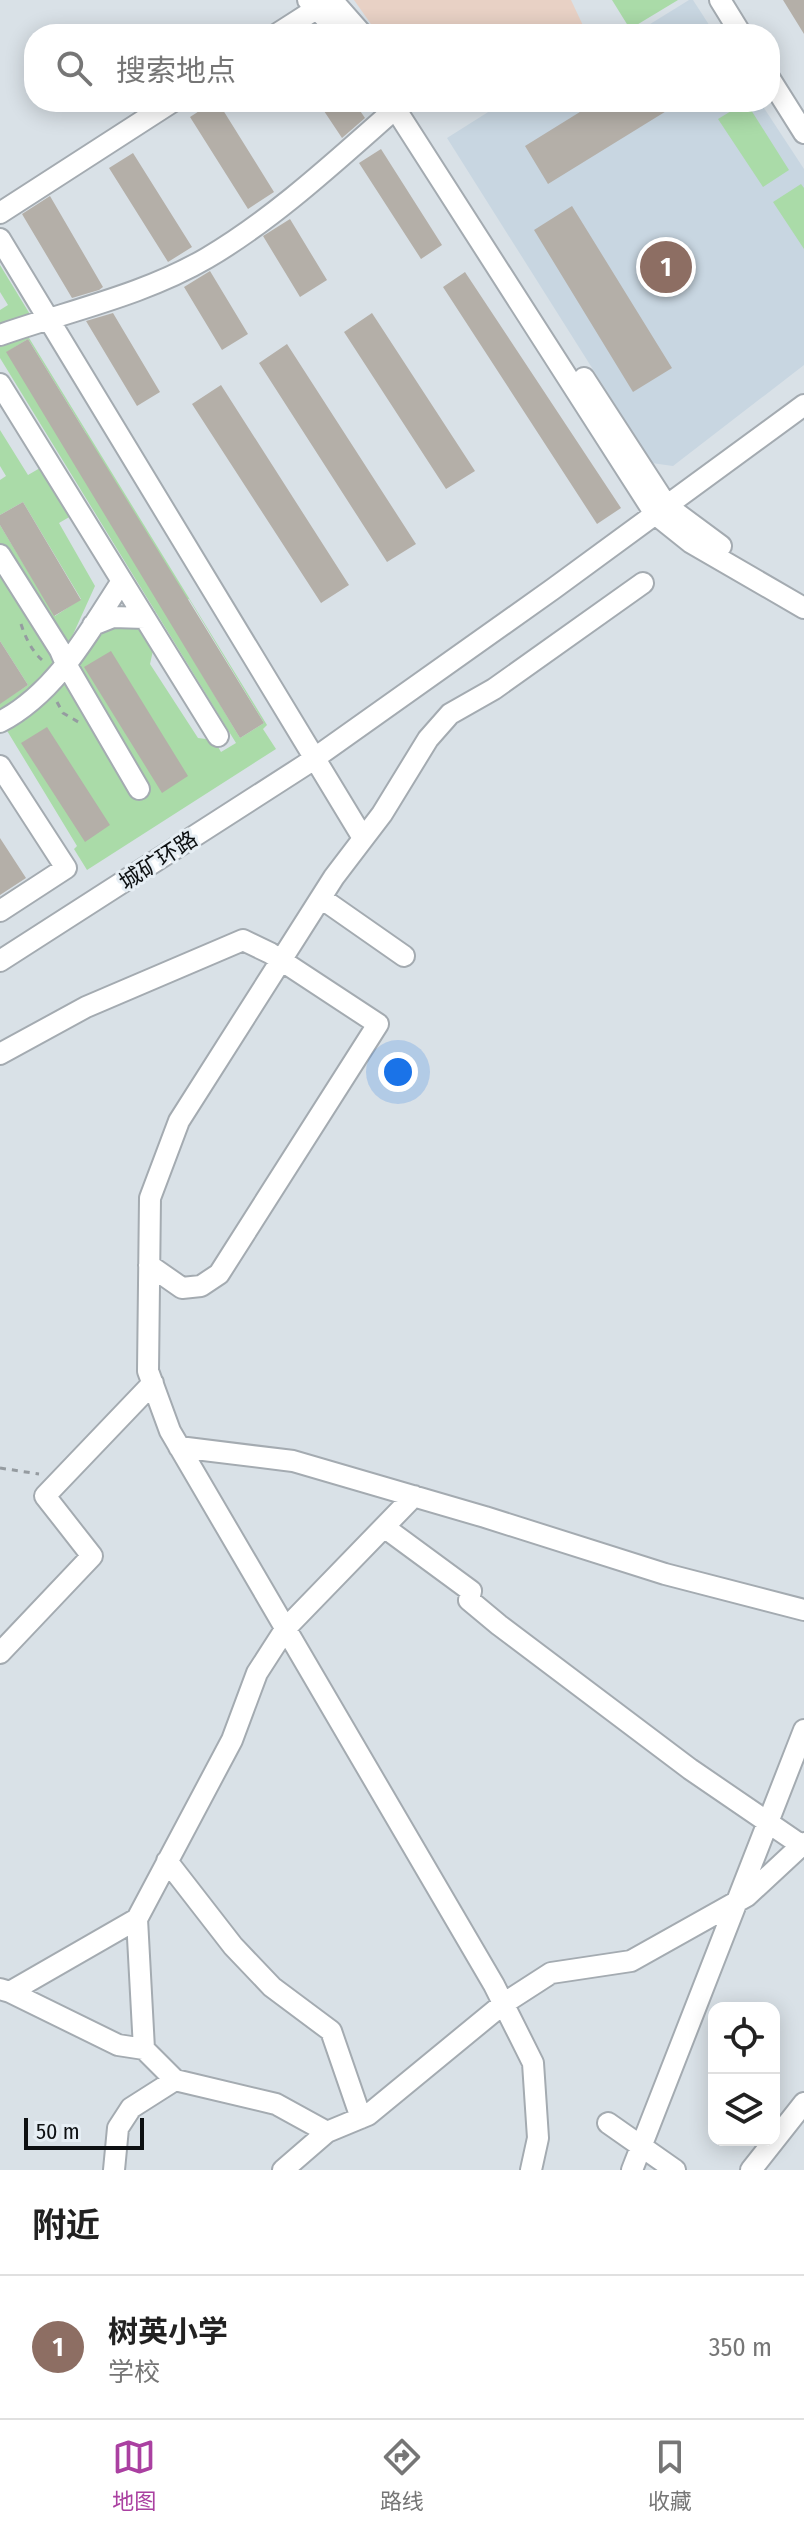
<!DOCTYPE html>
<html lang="zh">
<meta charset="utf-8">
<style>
:root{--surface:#fff;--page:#f6f6f6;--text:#222;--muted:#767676;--line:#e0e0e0;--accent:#aa40a1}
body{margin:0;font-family:"Fira Sans Condensed","Noto Sans SC",sans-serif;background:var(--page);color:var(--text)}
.controls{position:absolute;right:24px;bottom:24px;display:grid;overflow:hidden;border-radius:16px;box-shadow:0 4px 20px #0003}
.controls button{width:72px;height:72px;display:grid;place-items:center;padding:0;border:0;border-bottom:2px solid var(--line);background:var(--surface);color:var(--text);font:40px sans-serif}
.scale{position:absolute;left:24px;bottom:20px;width:120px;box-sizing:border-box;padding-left:8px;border:4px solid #0d1012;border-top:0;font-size:22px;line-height:28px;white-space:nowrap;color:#0d1012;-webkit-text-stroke:6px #e6eef4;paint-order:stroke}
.you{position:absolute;left:398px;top:1072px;width:28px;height:28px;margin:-20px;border:6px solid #fff;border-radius:50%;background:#1a73e8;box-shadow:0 0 0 12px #1a73e833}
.badge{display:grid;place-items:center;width:52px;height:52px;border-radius:50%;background:var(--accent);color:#fff;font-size:26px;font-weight:700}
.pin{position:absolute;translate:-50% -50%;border:4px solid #fff;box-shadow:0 2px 8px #0006}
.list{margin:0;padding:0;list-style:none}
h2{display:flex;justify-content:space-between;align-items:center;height:104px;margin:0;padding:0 32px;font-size:34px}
h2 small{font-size:26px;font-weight:400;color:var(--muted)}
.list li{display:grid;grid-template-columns:52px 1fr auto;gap:24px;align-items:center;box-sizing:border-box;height:144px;padding:0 32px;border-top:2px solid var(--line)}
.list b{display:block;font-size:30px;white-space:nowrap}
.list p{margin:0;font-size:26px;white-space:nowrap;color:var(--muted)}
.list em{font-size:26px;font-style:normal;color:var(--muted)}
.icon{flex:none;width:44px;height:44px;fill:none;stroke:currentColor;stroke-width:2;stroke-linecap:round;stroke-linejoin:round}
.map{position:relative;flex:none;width:804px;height:2170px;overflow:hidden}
.search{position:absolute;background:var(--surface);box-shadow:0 4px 20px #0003;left:24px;right:24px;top:24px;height:88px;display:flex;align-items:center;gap:20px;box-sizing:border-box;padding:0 28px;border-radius:32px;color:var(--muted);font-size:30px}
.sheet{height:248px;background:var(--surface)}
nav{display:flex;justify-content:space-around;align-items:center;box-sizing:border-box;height:112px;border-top:2px solid var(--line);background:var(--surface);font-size:22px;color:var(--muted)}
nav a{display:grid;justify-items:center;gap:4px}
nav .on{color:var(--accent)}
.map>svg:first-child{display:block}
.built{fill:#c8d6e1}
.industrial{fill:#e8d1c5}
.green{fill:#aadba8;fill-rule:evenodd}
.building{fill:#b4afa8}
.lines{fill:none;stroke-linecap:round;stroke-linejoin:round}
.minor-casing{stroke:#a4abb1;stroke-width:24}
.path{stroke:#959ba0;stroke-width:3;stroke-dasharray:6 6;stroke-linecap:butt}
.minor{stroke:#fff;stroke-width:20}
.labels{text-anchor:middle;stroke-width:6;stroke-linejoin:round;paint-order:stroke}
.street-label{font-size:22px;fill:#0d1012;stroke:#e6eef4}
</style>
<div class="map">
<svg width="804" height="2170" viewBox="0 0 804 2170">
<rect width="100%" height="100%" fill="#d9e1e7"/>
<path class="built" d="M 689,0 L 693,0 L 715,34 L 634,34 Z
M 504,102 L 760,102 L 804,169 L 804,365 L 673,466 L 652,463 L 447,138 Z"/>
<path class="industrial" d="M 354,0 L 571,0 L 587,34 L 378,34 Z"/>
<path class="green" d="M 612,0 L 678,0 L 630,29 Z
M 746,102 L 789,170 L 763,187 L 718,119 Z
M 801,184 L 804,188 L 804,249 L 773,202 Z
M 0,265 L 31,316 L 0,325 L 0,310 L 8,305 L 0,292 Z
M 26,333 L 267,725 L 263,729 L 276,749 L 87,870 L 74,849 L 77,846 L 6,729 L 101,632 L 117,628 L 141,627 L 154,646 L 150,664 L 198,738 L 214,740 L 221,752 L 236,743 L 0,358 L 0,344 ZM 28,339 L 87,435 L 7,352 ZM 189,599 L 264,723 L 240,738 L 166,614 Z
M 0,430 L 28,475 L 40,468 L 71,516 L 59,523 L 95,586 L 66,650 L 48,675 L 0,713 L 0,703 L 28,685 L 0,641 L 0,525 L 55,616 L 81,599 L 23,502 L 0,515 L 0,480 L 6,476 L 0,466 Z"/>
<path class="building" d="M 783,0 L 804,0 L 804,34 Z
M 213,102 L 218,102 L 274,192 L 248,209 L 190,117 Z
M 318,102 L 354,102 L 365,118 L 342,138 Z
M 596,102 L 681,102 L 548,184 L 525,146 Z
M 381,149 L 442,245 L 421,259 L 359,163 Z
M 133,153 L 192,247 L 168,262 L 109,168 Z
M 50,196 L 103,287 L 99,290 L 72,298 L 22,214 Z
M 572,206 L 672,368 L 633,392 L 534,230 Z
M 290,219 L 327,280 L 300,297 L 263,236 Z
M 210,271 L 248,334 L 222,350 L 184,287 Z
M 465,272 L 621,508 L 597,524 L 443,287 Z
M 113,313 L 160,392 L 137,406 L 86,321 Z
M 372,313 L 475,471 L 446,489 L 344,332 Z
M 28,339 L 264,723 L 240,738 L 6,352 Z
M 287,344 L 416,544 L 387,562 L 259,363 Z
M 221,385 L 349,585 L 321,603 L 192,404 Z
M 23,502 L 81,600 L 54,616 L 0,525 L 0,515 Z
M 0,641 L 28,685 L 0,704 Z
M 111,651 L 188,776 L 162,793 L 84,667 Z
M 47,727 L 110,825 L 85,842 L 21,743 Z
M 0,838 L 26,878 L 0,895 Z"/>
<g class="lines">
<g class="minor-casing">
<path id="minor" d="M 308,0 L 341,34
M 332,0 L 362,34
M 720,0 L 741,34
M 277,34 L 330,0
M 770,79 L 804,133
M 391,102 L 655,514 L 690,542 L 804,608
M 0,213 L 172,102
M 0,239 L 363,838
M 0,335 C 68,311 144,295 207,258 C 278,216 340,157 403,102
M 584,378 L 667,506 L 721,546
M 0,384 L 218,736
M 0,555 L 60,650 L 66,664 L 139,789
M 93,625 L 113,617 L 145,618
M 0,722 C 57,692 88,633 122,581
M 0,766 L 66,868 L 0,911
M 321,898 L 404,956
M 0,961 L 305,765 L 553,589 L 804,405
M 0,1054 L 86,1007 L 243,940 L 270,953 L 378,1024 L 219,1274 L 201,1286 L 182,1288 L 149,1265
M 179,1447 L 293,1461 L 485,1517 L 665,1574 L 804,1610
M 384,1527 L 471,1591 L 469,1600 L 499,1625 L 690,1769 L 804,1847
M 0,1653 L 92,1556 L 45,1496 L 153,1383
M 167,1861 L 233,1946 L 272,1987 L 331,2031 L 361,2118
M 0,1989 L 10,1992 L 118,2045 L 144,2049
M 10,1992 L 137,1919
M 608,2123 L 675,2170
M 327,2132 L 276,2104 L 175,2080 L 144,2049 L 137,1919 L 232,1740 L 257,1673 L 286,1628 L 414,1496
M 114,2170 L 118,2128 L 131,2108 L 175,2080
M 283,2170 L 327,2132 L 368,2115 L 503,2004 L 551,1973 L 631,1961 L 747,1896 L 804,1843
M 531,2170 L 538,2138 L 533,2063 L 494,1985 L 170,1431 L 148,1371 L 150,1198 L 179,1121 L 334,877 L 382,814 L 428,739 L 450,714 L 494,689 L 643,583
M 632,2170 L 804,1730
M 751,2170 L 804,2103"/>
</g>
<path class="path" d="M 21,624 C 26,639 33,654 46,663
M 57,702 L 63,713 L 80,723
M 0,1468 L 39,1474"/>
<use href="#minor" class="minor"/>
</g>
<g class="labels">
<g class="street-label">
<text transform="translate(158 860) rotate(-33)" y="8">城矿环路</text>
</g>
</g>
</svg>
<div class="controls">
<button><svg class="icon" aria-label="locate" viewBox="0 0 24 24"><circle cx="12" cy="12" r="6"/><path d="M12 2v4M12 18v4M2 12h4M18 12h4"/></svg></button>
<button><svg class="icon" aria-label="layers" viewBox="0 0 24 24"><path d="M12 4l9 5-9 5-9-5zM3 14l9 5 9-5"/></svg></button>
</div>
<div class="scale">50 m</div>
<div class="you"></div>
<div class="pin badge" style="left:666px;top:267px;background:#8d6e63">1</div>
<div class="search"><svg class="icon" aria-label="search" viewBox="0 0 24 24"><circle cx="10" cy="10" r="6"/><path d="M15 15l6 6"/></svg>搜索地点</div>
</div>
<section class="sheet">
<h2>附近<small></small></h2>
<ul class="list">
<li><span class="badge" style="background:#8d6e63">1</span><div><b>树英小学</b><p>学校</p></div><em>350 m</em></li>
</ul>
</section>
<nav>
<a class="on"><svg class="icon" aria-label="map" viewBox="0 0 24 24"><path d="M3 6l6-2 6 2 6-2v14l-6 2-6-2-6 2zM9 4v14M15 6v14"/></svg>地图</a>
<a><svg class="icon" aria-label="directions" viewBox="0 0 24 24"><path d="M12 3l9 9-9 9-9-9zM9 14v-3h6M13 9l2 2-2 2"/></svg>路线</a>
<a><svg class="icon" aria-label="saved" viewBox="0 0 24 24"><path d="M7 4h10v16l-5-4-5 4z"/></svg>收藏</a>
</nav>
